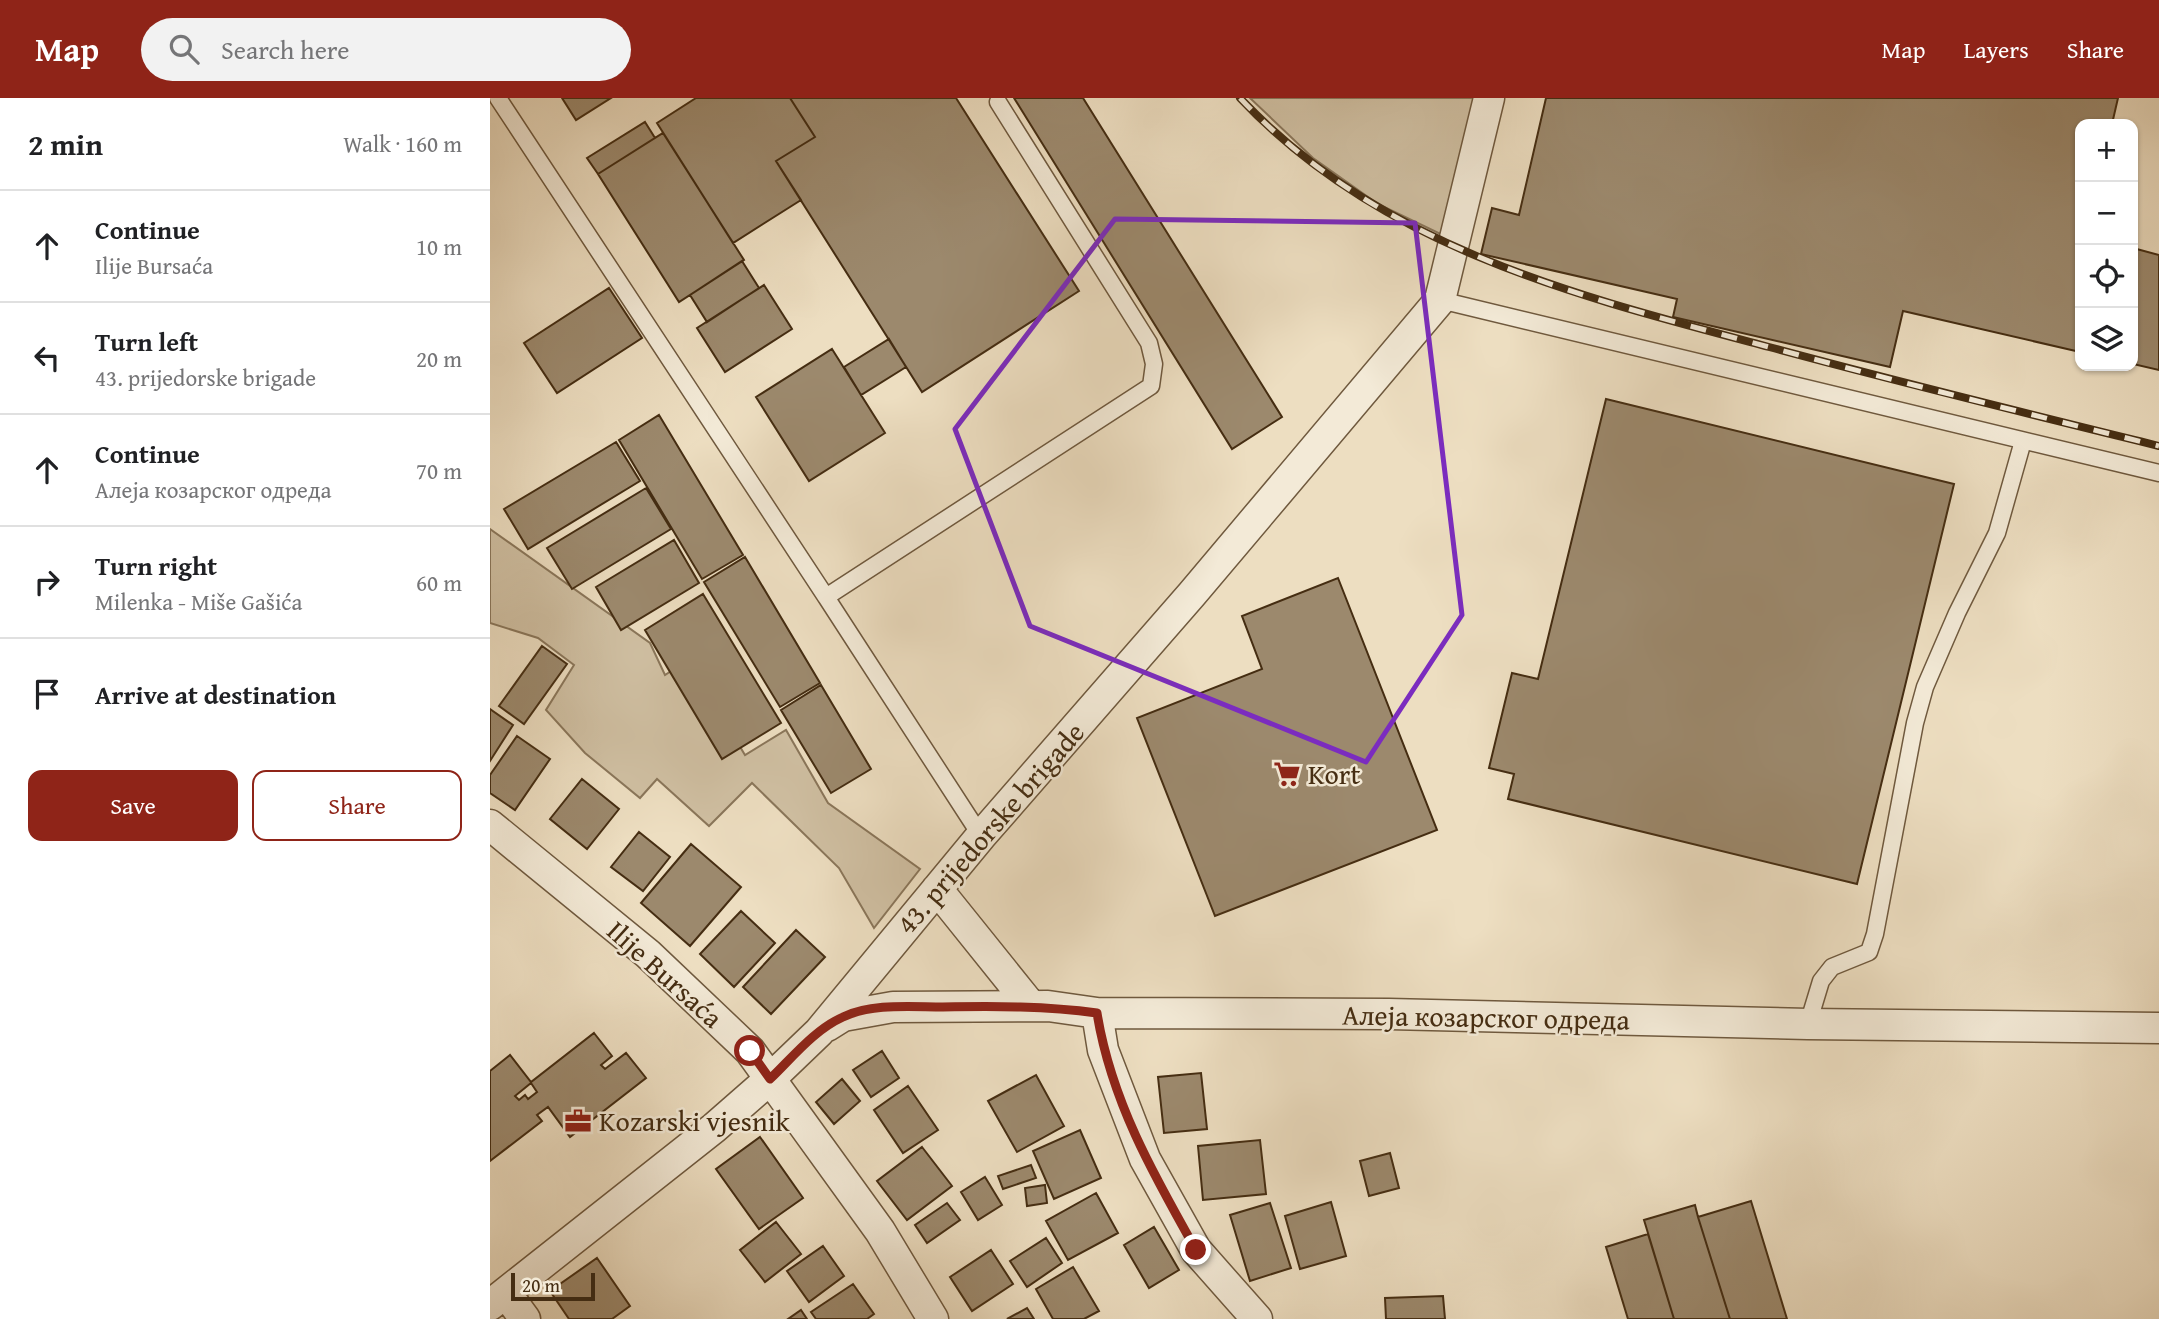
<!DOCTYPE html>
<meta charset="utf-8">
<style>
:root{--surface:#fff;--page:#f2f2f2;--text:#202124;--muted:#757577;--line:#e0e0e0;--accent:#8f2418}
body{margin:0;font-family:"Gentium Book Plus",serif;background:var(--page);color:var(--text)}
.controls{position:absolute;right:21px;top:21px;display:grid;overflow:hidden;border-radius:14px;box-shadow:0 2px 5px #0004}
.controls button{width:63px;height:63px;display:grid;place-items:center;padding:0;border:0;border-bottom:2px solid var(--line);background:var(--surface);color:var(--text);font:35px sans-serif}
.scale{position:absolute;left:21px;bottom:18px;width:84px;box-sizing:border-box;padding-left:7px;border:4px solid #452d12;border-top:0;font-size:19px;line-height:24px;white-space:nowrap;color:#452d12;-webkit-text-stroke:5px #f3ead7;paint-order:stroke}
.stop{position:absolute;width:21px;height:21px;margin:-16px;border:5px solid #8f2418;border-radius:50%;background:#fff}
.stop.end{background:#8f2418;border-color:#fff;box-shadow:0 2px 7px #0008}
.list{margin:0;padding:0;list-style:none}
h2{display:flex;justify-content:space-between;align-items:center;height:91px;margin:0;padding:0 28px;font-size:30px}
h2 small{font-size:23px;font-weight:400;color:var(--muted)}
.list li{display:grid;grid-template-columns:46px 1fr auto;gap:21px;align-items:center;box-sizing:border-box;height:112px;padding:0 28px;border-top:2px solid var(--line)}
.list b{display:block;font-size:26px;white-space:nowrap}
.list p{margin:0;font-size:23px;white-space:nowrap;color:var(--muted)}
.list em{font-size:23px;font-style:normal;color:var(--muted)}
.actions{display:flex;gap:14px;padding:21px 28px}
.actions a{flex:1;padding:16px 0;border:2px solid var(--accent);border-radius:14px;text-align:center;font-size:24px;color:var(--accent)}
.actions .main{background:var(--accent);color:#fff}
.icon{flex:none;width:38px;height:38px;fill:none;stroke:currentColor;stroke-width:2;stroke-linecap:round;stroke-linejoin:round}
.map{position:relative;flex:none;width:1669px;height:1221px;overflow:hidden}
header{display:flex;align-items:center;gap:42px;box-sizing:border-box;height:98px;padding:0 35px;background:var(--accent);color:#fff}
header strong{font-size:33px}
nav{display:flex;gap:38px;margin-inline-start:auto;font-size:24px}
.search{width:490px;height:63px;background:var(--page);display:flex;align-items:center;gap:18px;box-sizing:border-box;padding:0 24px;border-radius:38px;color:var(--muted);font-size:26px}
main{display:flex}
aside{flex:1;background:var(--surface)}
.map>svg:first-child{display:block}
.green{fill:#d0c0a3;stroke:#8a765a;stroke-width:2}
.building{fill:#9c896d;stroke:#452d12;stroke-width:2;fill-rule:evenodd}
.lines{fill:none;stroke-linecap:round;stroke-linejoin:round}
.service-casing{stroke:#6f593e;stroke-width:19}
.minor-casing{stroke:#6f593e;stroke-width:33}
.service{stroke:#f3ead7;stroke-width:16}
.minor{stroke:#f3ead7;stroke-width:30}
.rail-casing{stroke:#452d12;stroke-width:8}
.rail{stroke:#f3ead7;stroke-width:5;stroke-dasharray:16;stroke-linecap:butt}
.route{stroke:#8f2418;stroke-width:9}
.marked{fill:none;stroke:#7b2cbf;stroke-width:5;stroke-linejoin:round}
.labels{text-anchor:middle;stroke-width:5;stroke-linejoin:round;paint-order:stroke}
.poi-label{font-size:28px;fill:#452d12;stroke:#f3ead7;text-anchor:start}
.street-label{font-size:28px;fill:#452d12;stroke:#f3ead7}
</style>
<header>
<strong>Map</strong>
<div class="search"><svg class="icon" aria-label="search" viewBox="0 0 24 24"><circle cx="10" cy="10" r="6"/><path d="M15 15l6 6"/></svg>Search here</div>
<nav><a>Map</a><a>Layers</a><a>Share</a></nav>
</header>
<main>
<aside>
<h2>2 min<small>Walk · 160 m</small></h2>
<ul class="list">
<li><svg class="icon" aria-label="ahead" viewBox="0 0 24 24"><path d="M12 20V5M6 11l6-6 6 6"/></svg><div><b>Continue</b><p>Ilije Bursaća</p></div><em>10 m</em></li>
<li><svg class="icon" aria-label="left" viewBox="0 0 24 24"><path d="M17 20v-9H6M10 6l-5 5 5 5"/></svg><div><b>Turn left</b><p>43. prijedorske brigade</p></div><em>20 m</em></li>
<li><svg class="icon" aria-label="ahead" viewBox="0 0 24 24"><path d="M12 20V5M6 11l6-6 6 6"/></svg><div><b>Continue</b><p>Алеја козарског одреда</p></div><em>70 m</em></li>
<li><svg class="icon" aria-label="right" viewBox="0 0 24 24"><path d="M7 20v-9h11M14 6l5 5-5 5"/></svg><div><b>Turn right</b><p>Milenka - Miše Gašića</p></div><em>60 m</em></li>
<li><svg class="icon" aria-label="arrive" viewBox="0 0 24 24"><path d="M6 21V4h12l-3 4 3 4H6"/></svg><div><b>Arrive at destination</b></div></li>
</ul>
<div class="actions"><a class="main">Save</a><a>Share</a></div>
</aside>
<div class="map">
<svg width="1669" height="1221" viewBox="0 0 1669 1221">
<rect width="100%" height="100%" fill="#eddec1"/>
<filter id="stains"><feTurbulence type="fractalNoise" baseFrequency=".00286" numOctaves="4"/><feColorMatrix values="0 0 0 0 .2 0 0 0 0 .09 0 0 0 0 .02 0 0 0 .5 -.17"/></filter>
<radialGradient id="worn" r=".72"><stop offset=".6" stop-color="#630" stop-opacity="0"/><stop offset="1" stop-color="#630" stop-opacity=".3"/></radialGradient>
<path class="green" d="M 760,0 L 998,0 L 965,143 L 888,106 L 823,60 Z
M 0,431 L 160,545 L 175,577 L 198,562 L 255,657 L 296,632 L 338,705 L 430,771 L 384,830 L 349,770 L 262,685 L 219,728 L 167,681 L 150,700 L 95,655 L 56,612 L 84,567 L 48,540 L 0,525 Z"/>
<path class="building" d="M 72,0 L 121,0 L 86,22 Z
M 206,0 L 300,0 L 325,39 L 286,63 L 311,102 L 243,145 L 167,25 Z
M 300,0 L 466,0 L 589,193 L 432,294 L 286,63 L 325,39 Z
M 524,0 L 593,0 L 792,319 L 742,351 Z
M 1056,0 L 1628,0 L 1622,26 L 1590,26 L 1590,254 L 1413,213 L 1400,269 L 1183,219 L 1187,201 L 991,156 L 1002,110 L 1029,117 Z
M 155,24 L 165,40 L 108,76 L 97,60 Z
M 173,35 L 254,162 L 189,204 L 108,76 Z
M 1643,150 L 1669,157 L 1669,272 L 1643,266 Z
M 252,163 L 269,190 L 217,224 L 200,197 Z
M 274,187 L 302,231 L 235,274 L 207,230 Z
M 119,190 L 152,240 L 67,295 L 34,245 Z
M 399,241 L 416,269 L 371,297 L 354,269 Z
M 342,251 L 395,335 L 319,383 L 266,299 Z
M 1116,301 L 1464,386 L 1367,786 L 1018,701 L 1024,676 L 999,670 L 1022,575 L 1048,581 Z
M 169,317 L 253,457 L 212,481 L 129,342 Z
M 126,344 L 150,383 L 38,451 L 14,411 Z
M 156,390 L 181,431 L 82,491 L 57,450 Z
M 184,442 L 209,485 L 131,532 L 106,489 Z
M 255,459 L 330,585 L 290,609 L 214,484 Z
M 848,480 L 947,732 L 725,818 L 647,620 L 772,571 L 752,518 Z
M 213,496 L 291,625 L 232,661 L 155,532 Z
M 52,548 L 77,566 L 34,626 L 9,608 Z
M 331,587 L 381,671 L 341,695 L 291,612 Z
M 0,611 L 23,627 L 0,663 Z
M 27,638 L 60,661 L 25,712 L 0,695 L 0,677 Z
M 92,681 L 129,711 L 97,751 L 60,721 Z
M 149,734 L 180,759 L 153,793 L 121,769 Z
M 201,746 L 251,789 L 200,848 L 151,805 Z
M 251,813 L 285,845 L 244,889 L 210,856 Z
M 306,832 L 335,859 L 281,916 L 253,889 Z
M 104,935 L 122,958 L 111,967 L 115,971 L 136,955 L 156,980 L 80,1039 L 58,1009 L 47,1017 L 52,1023 L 0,1063 L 0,973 L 20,957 L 41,984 ZM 41,985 L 47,994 L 38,1001 L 35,997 L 29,1002 L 25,998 Z
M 392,953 L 409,980 L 381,999 L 363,972 Z
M 711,975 L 717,1031 L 674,1035 L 668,979 Z
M 546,977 L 574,1028 L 527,1054 L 498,1003 Z
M 352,981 L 370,1003 L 344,1026 L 326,1004 Z
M 418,988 L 448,1032 L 413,1055 L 384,1012 Z
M 590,1032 L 611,1080 L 564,1101 L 543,1053 Z
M 270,1039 L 313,1100 L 269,1131 L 226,1071 Z
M 770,1042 L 776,1096 L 713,1102 L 708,1048 Z
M 432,1049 L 462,1088 L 417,1122 L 387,1083 Z
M 900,1055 L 909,1090 L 879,1098 L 870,1063 Z
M 541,1067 L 546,1080 L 513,1091 L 508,1078 Z
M 495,1079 L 512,1107 L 488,1122 L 471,1094 Z
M 555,1087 L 557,1105 L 537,1108 L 535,1090 Z
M 606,1095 L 628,1135 L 578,1162 L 556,1123 Z
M 1261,1103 L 1297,1221 L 1240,1221 L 1208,1119 Z
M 841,1104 L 856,1158 L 810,1171 L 795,1118 Z
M 457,1105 L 470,1122 L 437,1145 L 425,1127 Z
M 780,1105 L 801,1170 L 760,1183 L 740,1117 Z
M 1205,1107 L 1208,1119 L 1240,1221 L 1184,1221 L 1154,1122 Z
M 286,1124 L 311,1156 L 275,1184 L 250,1152 Z
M 664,1129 L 689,1172 L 659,1190 L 634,1147 Z
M 1158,1136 L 1184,1221 L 1138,1221 L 1116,1149 Z
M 556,1140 L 572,1165 L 537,1189 L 520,1163 Z
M 333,1148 L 354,1178 L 319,1204 L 297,1173 Z
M 501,1152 L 523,1186 L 482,1213 L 460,1179 Z
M 107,1160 L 140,1208 L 122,1221 L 79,1221 L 60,1193 Z
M 583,1169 L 609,1213 L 594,1221 L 563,1221 L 546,1191 Z
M 363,1186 L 384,1216 L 377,1221 L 326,1221 L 321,1214 Z
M 953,1198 L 955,1221 L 896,1221 L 895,1200 Z
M 537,1210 L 544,1221 L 517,1221 Z
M 311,1212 L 317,1221 L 298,1221 Z"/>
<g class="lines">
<g class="service-casing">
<path id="service" d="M 8,0 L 336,499
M 950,202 L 1669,375
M 491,738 L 336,499 L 661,288 L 664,266 L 659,245 L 508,4
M 1318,926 L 1331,883 L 1342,869 L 1379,854 L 1385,836 L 1425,625 L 1435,589 L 1467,515 L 1507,435 L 1533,343"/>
</g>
<g class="minor-casing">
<path id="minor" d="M 0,727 L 158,856 L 260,953 L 390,1133 L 443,1221
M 447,791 L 541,908
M 607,915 L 613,952 L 655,1061 L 706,1152 L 767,1221
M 337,928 L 353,918 L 403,909 L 558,908 L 607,915 L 899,916 L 1318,926 L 1669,930
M 16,1195 L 35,1221
M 0,1207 L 224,1030 L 280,981 L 329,934 L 491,738 L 702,496 L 950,202 L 999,0"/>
</g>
<use href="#service" class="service"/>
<use href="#minor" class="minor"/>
<g class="rail-casing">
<path id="rail" d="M 750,0 C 891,150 1087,198 1279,249 C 1408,284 1539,316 1669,348"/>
</g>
<use href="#rail" class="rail"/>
</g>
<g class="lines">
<path class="route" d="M 260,953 L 280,981 C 302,960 324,932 353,919 C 382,905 421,909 453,909 C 505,908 556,908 607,915 C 621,1002 663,1076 706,1152"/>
</g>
<path class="marked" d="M 625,121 L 925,125 L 972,517 L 876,664 L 540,528 L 465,331 Z"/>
<defs>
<g id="supermarket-bare" transform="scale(2.1)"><path d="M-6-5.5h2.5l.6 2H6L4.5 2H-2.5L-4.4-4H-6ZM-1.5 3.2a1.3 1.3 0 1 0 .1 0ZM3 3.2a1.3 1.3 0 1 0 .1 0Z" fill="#8f2418" stroke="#f3ead7" stroke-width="2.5" paint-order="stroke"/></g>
<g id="office-bare" transform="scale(2.1)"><path d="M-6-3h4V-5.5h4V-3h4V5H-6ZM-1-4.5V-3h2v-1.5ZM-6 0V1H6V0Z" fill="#8f2418" stroke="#f3ead7" stroke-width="2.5" paint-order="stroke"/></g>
</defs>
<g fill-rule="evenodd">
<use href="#supermarket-bare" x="797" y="676"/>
<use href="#office-bare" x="88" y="1023"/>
</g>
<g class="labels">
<g class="poi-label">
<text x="818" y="686">Kort</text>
<text x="109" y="1033">Kozarski vjesnik</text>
</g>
<g class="street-label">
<text transform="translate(500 730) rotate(-49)" y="10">43. prijedorske brigade</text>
<text transform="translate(175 876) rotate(42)" y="10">Ilije Bursaća</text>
<text transform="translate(996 919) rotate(1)" y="10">Алеја козарског одреда</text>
</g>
</g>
<rect width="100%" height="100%" filter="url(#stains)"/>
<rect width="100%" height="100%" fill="url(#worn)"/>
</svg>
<div class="controls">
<button>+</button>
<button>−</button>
<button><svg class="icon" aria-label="locate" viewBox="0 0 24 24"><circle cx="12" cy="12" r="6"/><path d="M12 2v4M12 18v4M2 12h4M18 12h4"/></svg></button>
<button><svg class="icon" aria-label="layers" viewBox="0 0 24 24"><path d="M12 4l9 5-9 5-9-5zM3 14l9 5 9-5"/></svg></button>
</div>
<div class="scale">20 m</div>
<div class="stop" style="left:260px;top:953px"></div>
<div class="stop end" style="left:706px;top:1152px"></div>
</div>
</main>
